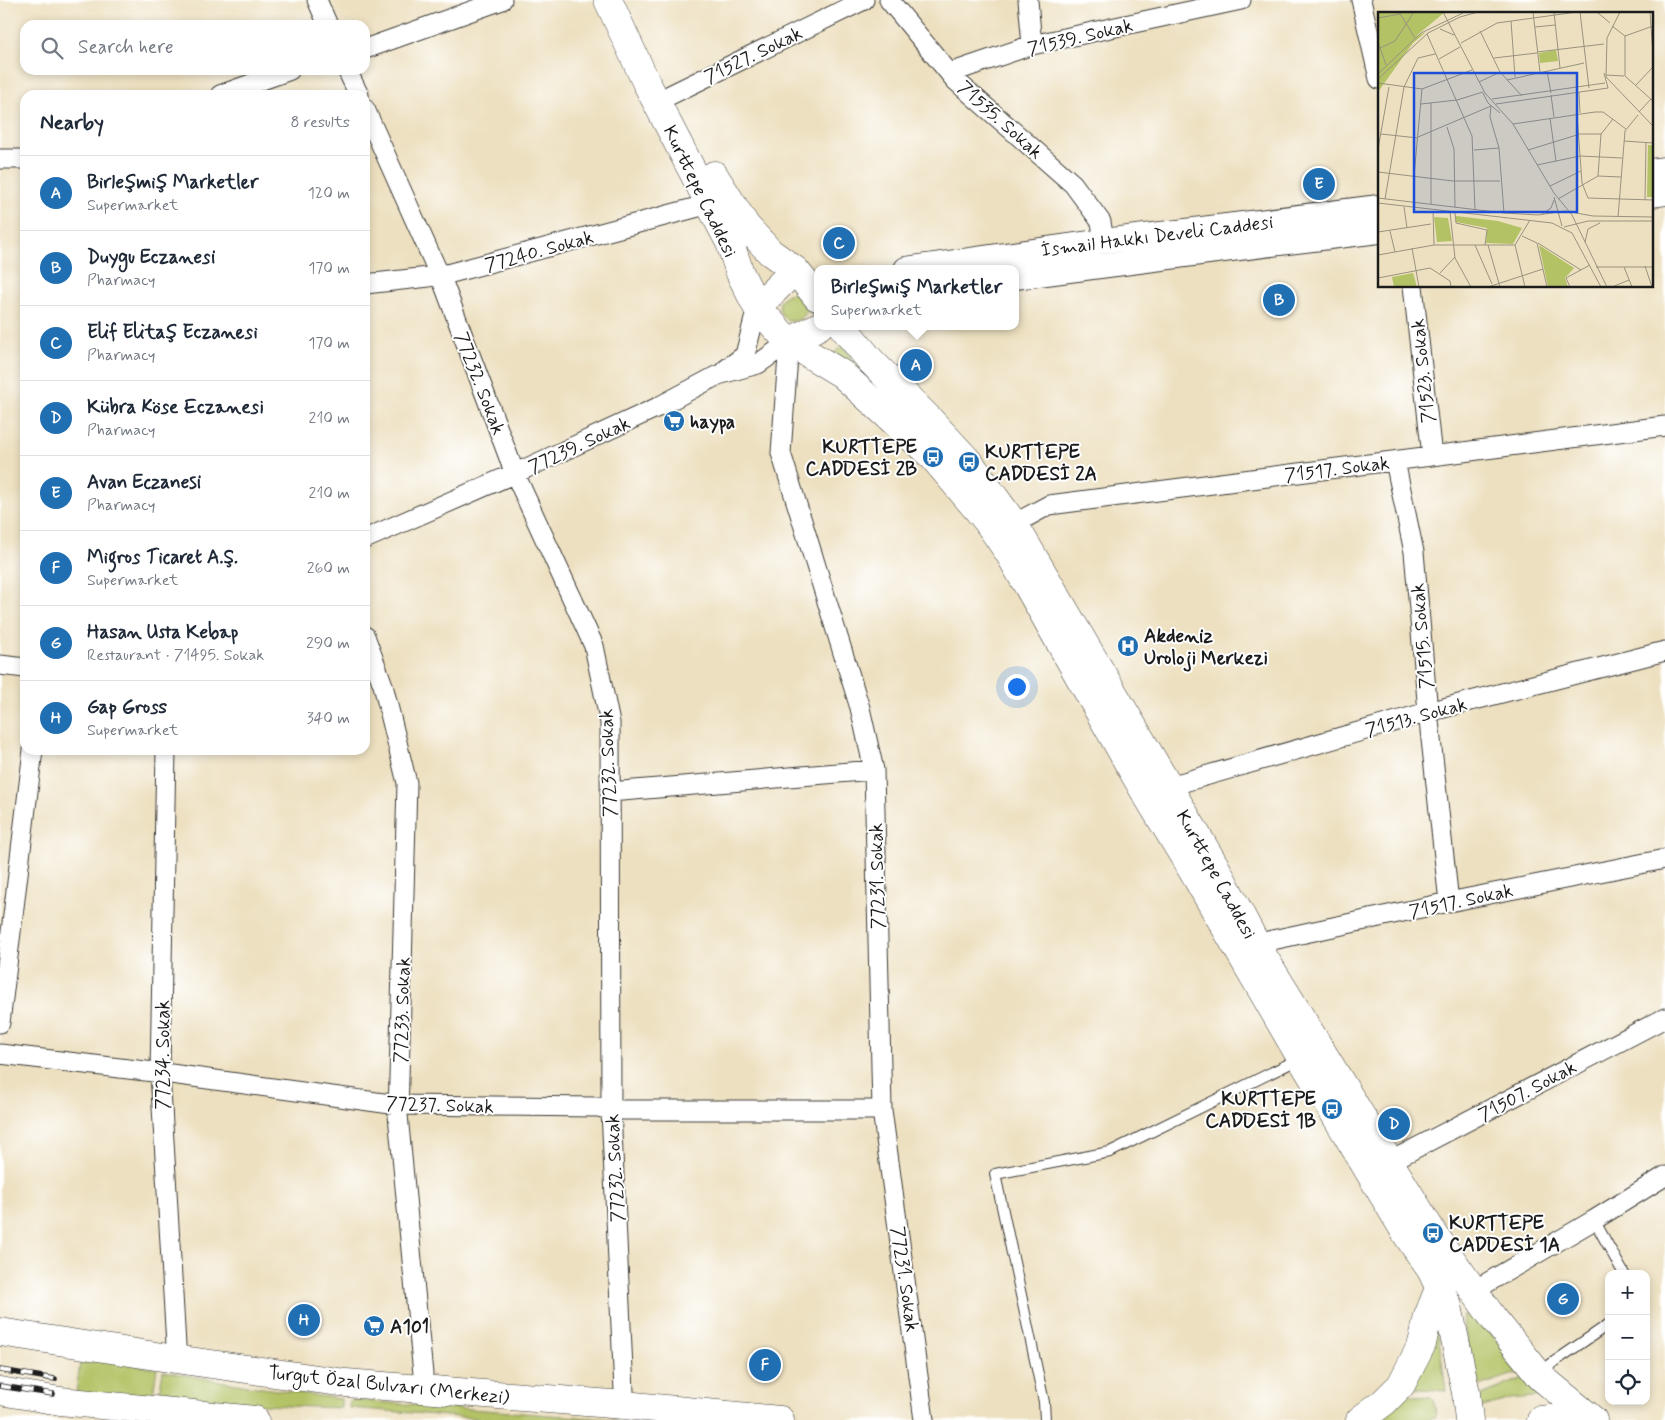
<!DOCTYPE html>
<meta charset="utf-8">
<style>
:root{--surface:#fff;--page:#f2f2f3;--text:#1f2937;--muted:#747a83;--line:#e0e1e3;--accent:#1f6fb2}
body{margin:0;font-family:Mynerve,sans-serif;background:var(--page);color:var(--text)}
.controls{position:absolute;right:15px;bottom:15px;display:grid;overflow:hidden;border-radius:10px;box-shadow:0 2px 8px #0003}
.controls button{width:45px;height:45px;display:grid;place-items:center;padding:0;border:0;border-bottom:1px solid var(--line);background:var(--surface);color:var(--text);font:25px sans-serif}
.you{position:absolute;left:1016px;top:686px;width:18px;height:18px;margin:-12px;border:4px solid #fff;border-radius:50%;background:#1a73e8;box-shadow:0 0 0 8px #1a73e833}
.badge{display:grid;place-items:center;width:32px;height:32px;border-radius:50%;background:var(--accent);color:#fff;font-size:16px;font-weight:700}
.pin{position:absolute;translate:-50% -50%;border:2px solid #fff;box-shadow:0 1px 5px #0006}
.popup{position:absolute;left:814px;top:265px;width:205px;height:65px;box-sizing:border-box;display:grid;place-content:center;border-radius:10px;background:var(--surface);filter:drop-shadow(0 1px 4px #0005);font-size:16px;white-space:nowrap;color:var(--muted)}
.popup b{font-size:19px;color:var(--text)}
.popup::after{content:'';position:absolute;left:50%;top:100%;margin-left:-10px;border:10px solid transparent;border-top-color:var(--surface)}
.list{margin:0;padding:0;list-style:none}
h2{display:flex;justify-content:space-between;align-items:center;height:65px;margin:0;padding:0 20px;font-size:21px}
h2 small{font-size:16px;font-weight:400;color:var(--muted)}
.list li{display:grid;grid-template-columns:32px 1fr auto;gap:15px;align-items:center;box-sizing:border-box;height:75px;padding:0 20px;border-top:1px solid var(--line)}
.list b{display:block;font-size:19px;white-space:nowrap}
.list p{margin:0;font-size:16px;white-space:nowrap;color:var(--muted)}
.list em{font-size:16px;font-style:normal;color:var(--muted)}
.icon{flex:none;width:28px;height:28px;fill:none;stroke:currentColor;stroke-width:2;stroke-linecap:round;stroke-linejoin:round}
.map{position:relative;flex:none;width:1665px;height:1420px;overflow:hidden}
.search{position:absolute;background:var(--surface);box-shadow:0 2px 8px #0003;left:20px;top:20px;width:350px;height:55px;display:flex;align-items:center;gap:12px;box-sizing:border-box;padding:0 18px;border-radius:15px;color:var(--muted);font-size:19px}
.panel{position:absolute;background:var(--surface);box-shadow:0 2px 8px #0003;left:20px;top:90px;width:350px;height:665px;border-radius:15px}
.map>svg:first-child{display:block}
.green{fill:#b3c265;stroke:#686f40}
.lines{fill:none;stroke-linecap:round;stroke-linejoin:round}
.service-casing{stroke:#3b3935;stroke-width:12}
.minor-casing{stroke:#3b3935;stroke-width:21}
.tertiary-casing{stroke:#3b3935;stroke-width:26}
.secondary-casing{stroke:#3b3935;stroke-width:29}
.primary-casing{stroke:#3b3935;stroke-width:29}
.service{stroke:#fff;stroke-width:10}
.minor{stroke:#fff;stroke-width:19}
.tertiary{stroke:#fff;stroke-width:24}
.secondary{stroke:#fff;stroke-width:28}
.primary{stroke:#fff;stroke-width:28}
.rail-casing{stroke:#1c1c1c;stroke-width:5.5}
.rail{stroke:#fff;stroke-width:4;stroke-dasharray:11;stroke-linecap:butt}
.labels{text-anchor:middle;stroke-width:4;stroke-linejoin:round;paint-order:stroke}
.street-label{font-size:19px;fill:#1c1c1c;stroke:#fff}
.poi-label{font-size:19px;font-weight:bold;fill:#1c1c1c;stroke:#fff;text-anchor:start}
.inset-road{fill:none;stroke:#99927e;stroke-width:1}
.view{fill:#1d4ed8;fill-opacity:0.15;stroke:#1d4ed8;stroke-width:2.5}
.inset-edge{fill:none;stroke:#1c1c1c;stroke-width:2.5}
</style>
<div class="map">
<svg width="1665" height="1420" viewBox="0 0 1665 1420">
<rect width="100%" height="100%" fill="#fff"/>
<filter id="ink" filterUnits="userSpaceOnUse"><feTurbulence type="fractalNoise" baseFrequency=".02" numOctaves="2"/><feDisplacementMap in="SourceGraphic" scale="10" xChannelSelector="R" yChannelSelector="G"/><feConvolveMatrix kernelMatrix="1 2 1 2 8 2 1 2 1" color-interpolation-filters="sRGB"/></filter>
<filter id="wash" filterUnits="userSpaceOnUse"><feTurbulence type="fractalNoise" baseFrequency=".0096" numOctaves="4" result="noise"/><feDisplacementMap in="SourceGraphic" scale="20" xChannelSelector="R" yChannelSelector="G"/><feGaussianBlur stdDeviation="1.12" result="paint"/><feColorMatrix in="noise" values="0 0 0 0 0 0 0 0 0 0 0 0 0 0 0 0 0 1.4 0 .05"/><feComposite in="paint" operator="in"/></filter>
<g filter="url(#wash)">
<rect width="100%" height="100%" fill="#ede0c0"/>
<path class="green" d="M779 307a14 14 0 1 1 28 0a14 14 0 1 1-28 0Z
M 842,346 L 860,368 L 858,369 L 834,353 Z
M 1472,1312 L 1523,1371 L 1476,1387 L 1462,1316 Z
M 1437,1325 L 1446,1391 L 1409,1388 Z
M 81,1356 L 157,1369 L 152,1400 L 76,1393 Z
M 163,1371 L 242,1385 L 341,1399 L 341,1408 L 158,1401 Z
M 1528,1376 L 1544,1396 L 1510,1399 L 1480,1408 L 1479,1396 Z
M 1404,1394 L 1431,1397 L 1434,1400 L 1436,1417 L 1423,1420 L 1374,1420 Z
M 350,1400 L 617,1420 L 499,1420 L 349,1408 Z"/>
</g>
<g filter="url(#ink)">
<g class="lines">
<g class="service-casing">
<path id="service" d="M 1594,1220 L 1624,1274
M 1541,1376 L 1551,1364 L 1609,1324
M 1045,1420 L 1044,1402 L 995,1174 L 1110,1152 L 1301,1058"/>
</g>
<g class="minor-casing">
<path id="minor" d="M 317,0 L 328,25
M 889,0 L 955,80 L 1073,184 L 1101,222 L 1104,241
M 1028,0 L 1032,45
M 1361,0 L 1379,79
M 365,49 L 502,0
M 347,70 L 359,95
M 950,73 L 1032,45 L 1241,0
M 220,95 L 290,70
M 670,95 L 864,0
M 365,109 L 444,285 L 515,474 L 594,646 L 610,723 L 611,1110 L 624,1391 L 624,1405
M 0,159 L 25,159
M 365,284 L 429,277 L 451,273 L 698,207 L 706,196
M 1413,286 L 1432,456
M 789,342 L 781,453 L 860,708 L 874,770 L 882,1110 L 924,1420
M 725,370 L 745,355 L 757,307
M 1395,461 L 1414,552 L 1428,712 L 1449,902
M 1014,524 L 1049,505 L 1665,426
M 365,539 L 529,467 L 658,407 L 718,375 L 758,364 L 789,342
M 365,636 L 383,685 L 407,783 L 398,1115 L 423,1374 L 421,1389
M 0,665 L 25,668
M 166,750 L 160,1073 L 176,1345 L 175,1359
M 1168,788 L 1177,784 L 1428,712 L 1665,651
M 610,792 L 874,770
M 1257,946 L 1268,941 L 1449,902 L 1665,859
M 0,1023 L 33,750
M 0,1054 L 171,1074 L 398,1105 L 598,1107 L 611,1110 L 882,1110
M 1389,1162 L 1665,1018
M 1474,1293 L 1485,1284 L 1594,1220 L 1665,1176"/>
</g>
<g class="tertiary-casing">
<path id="tertiary" d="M 1651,171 L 1665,169
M 1651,195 L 1665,193
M 906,269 L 1104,241 L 1379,207
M 1015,277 L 1231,249 L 1379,231"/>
</g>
<g class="secondary-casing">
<path id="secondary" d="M 608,0 L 646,82 L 730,243 L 740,273 L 757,307 L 789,342 L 842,374 L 933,457 L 987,521 L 1009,553 L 1143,789 L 1195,875 L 1301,1058 L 1407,1235 L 1431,1270 L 1448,1306 L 1466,1393 L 1469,1420
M 714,175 L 746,226 L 770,252 L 795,270 L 817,297
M 757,307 L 795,270
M 842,326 L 871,361 L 930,420 L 969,462 L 1014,524 L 1214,864 L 1257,946 L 1433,1233 L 1493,1318 L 1541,1377 L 1593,1420
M 789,342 L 819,326
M 1360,1420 L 1384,1402 L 1401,1385 L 1422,1344 L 1428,1316 L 1440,1286"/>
</g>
<g class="primary-casing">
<path id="primary" d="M 0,1332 L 175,1359 L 346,1383 L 624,1405 L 780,1420
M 0,1391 L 60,1401 L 255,1420
M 1541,1420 L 1550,1419 L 1568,1420"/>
</g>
<use href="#service" class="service"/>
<use href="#minor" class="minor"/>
<use href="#tertiary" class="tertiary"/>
<use href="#secondary" class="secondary"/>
<use href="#primary" class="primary"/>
<g class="rail-casing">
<path id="rail" d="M 0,1370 L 55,1379
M 0,1386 L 53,1394"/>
</g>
<use href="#rail" class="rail"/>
</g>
</g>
<defs>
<g id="supermarket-disc" transform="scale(1.125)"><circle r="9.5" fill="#1f6fb2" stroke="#fff"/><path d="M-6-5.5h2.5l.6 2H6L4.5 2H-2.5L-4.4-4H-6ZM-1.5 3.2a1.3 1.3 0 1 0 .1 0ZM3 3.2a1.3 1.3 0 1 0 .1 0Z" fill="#fff"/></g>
<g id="bus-disc" transform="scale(1.125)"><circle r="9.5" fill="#1f6fb2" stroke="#fff"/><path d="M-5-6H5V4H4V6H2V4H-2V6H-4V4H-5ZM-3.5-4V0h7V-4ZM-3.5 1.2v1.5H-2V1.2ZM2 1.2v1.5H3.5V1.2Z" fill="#fff"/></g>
<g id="hospital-disc" transform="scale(1.125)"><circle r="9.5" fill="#1f6fb2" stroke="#fff"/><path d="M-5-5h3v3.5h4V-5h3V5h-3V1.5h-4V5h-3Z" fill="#fff"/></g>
</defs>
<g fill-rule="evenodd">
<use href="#supermarket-disc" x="674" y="421"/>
<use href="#bus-disc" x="933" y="457"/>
<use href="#bus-disc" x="969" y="462"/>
<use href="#hospital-disc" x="1128" y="646"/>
<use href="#bus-disc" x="1332" y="1109"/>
<use href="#bus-disc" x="1433" y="1233"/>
<use href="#supermarket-disc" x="374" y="1326"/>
</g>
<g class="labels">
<g class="street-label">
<text transform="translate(1080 36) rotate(-13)" y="7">71539. Sokak</text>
<text transform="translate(753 54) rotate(-26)" y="7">71527. Sokak</text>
<text transform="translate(1001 119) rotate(42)" y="7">71535. Sokak</text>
<text transform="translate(701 191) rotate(64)" y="7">Kurttepe Caddesi</text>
<text transform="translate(1157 235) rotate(-7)" y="7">İsmail Hakkı Develi Caddesi</text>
<text transform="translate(539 250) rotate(-15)" y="7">77240. Sokak</text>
<text transform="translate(1422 371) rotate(-96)" y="7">71523. Sokak</text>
<text transform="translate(481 383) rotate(69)" y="7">77232. Sokak</text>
<text transform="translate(579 444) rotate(-25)" y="7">77239. Sokak</text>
<text transform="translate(1337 468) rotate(-7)" y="7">71517. Sokak</text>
<text transform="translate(1421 636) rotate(-95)" y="7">71515. Sokak</text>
<text transform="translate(1416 716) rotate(-15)" y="7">71513. Sokak</text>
<text transform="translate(607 763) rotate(-92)" y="7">77232. Sokak</text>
<text transform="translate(1217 874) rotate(61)" y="7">Kurttepe Caddesi</text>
<text transform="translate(876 876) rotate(-91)" y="7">77231. Sokak</text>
<text transform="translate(1461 900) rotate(-12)" y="7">71517. Sokak</text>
<text transform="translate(401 1010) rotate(-88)" y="7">77233. Sokak</text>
<text transform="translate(162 1055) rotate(-90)" y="7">77234. Sokak</text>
<text transform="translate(1527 1090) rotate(-28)" y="7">71507. Sokak</text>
<text transform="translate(440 1104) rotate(2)" y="7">77237. Sokak</text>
<text transform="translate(614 1168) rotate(-93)" y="7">77232. Sokak</text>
<text transform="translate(906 1279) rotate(82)" y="7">77231. Sokak</text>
<text transform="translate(389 1384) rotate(6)" y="7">Turgut Özal Bulvarı (Merkezi)</text>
</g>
<g class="poi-label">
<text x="690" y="428">haypa</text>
<text x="917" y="453" text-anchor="end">KURTTEPE<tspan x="917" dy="22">CADDESİ 2B</tspan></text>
<text x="985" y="458">KURTTEPE<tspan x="985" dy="22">CADDESİ 2A</tspan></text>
<text x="1144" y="642">Akdeniz<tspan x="1144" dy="22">Uroloji Merkezi</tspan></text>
<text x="1316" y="1105" text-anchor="end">KURTTEPE<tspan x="1316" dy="22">CADDESİ 1B</tspan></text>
<text x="1449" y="1229">KURTTEPE<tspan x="1449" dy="22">CADDESİ 1A</tspan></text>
<text x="390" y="1333">A101</text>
</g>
</g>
<g transform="translate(1378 12)">
<rect width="275" height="275" fill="#ede0c0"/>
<path d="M 0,0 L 67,0 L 38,24 L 48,20 L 35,31 L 0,80 ZM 178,38 L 180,49 L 162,51 L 161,41 ZM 270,133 L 275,133 L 275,185 L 269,185 ZM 78,204 L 120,209 L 144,216 L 135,232 L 108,231 L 109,216 L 78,210 ZM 56,205 L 70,206 L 74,229 L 59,230 ZM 161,233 L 196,256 L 187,266 L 190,275 L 170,275 ZM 35,261 L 39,275 L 16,275 L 14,265 Z" fill="#b3c265"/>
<path class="inset-road" d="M 21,0 L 37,26M 65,0 L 107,81 L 135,112 L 176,181 L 194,203 L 229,275M 155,0 L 162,60M 176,0 L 182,56M 202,0 L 211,76M 219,0 L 232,11M 242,0 L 229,26 L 228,65 L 275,114M 272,0 L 275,43M 0,6 L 22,2M 133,9 L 137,65M 234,14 L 247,24 L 247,64 L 275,89M 157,15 L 177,13M 62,17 L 76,23M 102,19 L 122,60 L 144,84M 49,22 L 94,124 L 97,198M 247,24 L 275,14M 0,30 L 8,53M 83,31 L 119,11 L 199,0M 0,37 L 17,29 L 36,0M 159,40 L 226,32M 116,46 L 159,41M 61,47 L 82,35M 169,59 L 173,81M 226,61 L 230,76M 0,62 L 43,21 L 85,1M 228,63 L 246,64M 0,67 L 50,21 L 82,5 L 100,0M 129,68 L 206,51M 101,70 L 122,60M 0,71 L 44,77 L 94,58M 258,73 L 275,55M 201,80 L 202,101M 105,81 L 110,91 L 122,101M 173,83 L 176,105M 114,87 L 227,71M 53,91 L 53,192M 43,92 L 79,88 L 105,80M 118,92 L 230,76M 261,100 L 273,87M 199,102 L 204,171 L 210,186 L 275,188M 172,106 L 178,149M 135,112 L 217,100 L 225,100 L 248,117M 69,115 L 76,137 L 77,195M 3,122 L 40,126M 40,125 L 113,94 L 112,105 L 121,136 L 126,201M 246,129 L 275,131M 0,137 L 11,75M 96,138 L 121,136M 150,138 L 202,122 L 223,122M 159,153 L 202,144 L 244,146M 0,160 L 75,169 L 122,169M 36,164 L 44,77M 220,164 L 223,122 L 235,107M 172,174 L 203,159M 176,185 L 184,214M 0,186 L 126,201 L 160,203 L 187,199 L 215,204 L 275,205M 7,187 L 26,75 L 40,46 L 57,42M 180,187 L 220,164 L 243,165M 267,188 L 268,131M 0,191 L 174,211 L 194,221 L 223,275M 26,195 L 29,216M 55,199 L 56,233M 72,200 L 77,246 L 93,275M 77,201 L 78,211 L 109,218 L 107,233M 164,202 L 173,196 L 176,188M 240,205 L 247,119 L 260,103M 186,215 L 210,209 L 275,209M 12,219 L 17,240M 0,220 L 53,212M 144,224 L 159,231 L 169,275M 207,230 L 210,217 L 222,211M 160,231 L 203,258M 97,233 L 114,272M 110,233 L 122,275M 137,233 L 147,275M 137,233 L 152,208M 34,236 L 41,275M 0,243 L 56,233 L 137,233M 267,254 L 274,275M 218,255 L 275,255M 246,255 L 254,275M 62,261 L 77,245M 0,266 L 52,256 L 72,269 L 73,275M 110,275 L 165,257M 192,275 L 188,266 L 212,253M 234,275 L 251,268"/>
<path class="view" d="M 36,61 L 199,61 L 199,200 L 36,200 Z"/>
<rect width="275" height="275" class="inset-edge"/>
</g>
</svg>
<div class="controls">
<button>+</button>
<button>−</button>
<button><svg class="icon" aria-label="locate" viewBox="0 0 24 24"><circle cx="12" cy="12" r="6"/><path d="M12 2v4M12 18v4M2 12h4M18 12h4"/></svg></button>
</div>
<div class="you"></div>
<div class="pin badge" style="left:916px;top:365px">A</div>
<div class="popup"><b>Birleşmiş Marketler</b>Supermarket</div>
<div class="pin badge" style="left:1279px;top:300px">B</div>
<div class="pin badge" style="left:839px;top:243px">C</div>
<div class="pin badge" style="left:1394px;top:1124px">D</div>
<div class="pin badge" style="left:1319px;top:184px">E</div>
<div class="pin badge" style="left:765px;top:1365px">F</div>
<div class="pin badge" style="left:1563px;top:1299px">G</div>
<div class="pin badge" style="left:304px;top:1320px">H</div>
<div class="search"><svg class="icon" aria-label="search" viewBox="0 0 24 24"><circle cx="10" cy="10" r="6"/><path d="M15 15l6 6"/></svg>Search here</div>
<section class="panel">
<h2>Nearby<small>8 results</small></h2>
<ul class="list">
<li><span class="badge">A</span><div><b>Birleşmiş Marketler</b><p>Supermarket</p></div><em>120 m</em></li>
<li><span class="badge">B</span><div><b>Duygu Eczanesi</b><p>Pharmacy</p></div><em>170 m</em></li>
<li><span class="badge">C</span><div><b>Elif Elitaş Eczanesi</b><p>Pharmacy</p></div><em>170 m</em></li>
<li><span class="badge">D</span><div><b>Kübra Köse Eczanesi</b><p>Pharmacy</p></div><em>210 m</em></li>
<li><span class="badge">E</span><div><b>Avan Eczanesi</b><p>Pharmacy</p></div><em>210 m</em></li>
<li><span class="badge">F</span><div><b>Migros Ticaret A.Ş.</b><p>Supermarket</p></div><em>260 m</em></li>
<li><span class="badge">G</span><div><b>Hasan Usta Kebap</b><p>Restaurant · 71495. Sokak</p></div><em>290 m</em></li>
<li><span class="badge">H</span><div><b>Gap Gross</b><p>Supermarket</p></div><em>340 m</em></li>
</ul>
</section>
</div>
